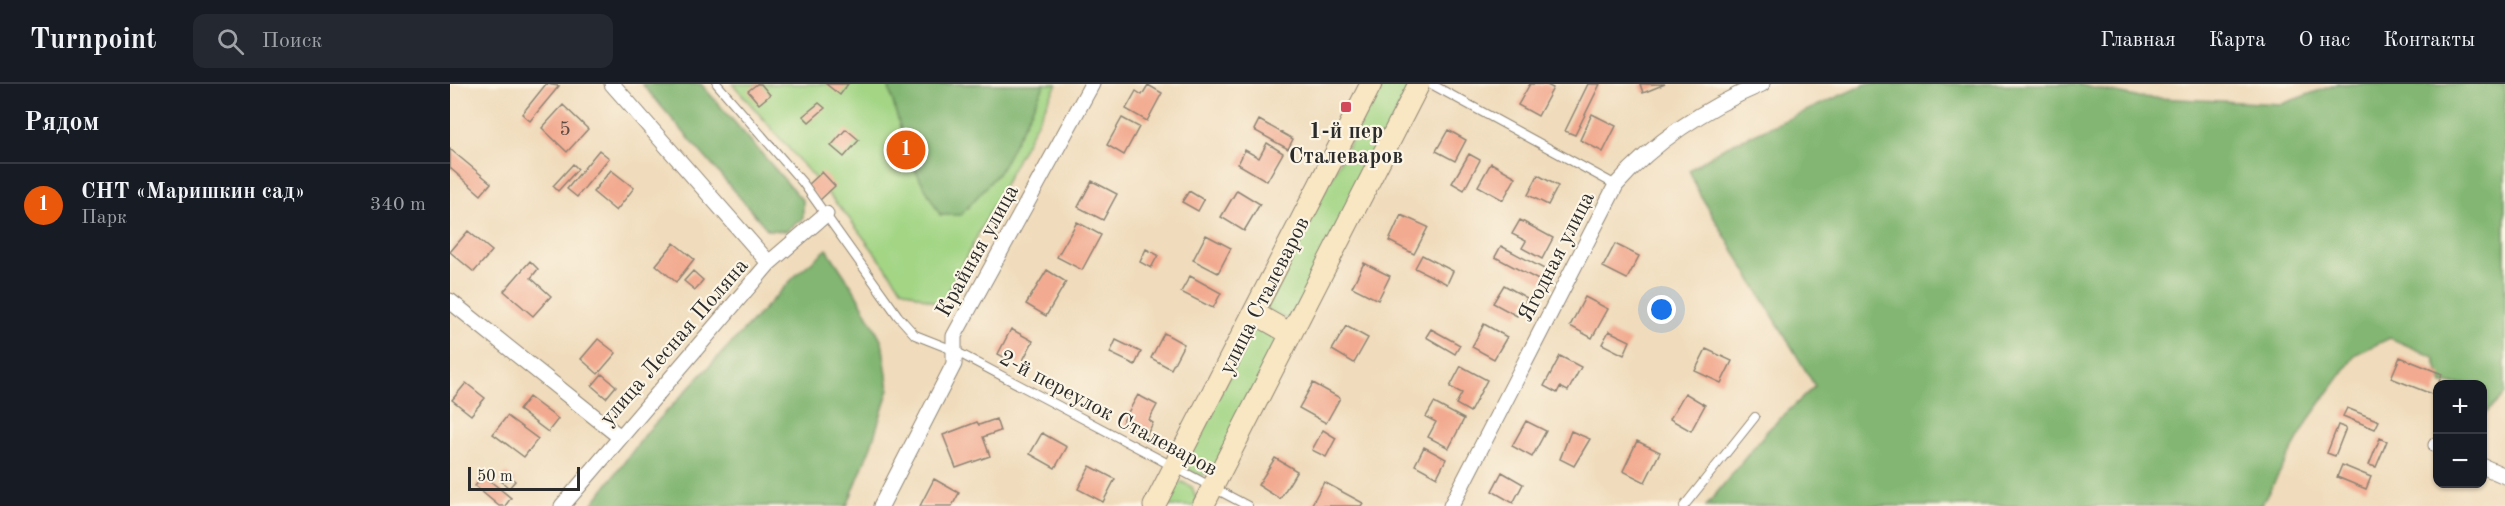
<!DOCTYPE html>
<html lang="ru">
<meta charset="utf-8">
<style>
:root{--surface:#171b24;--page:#242831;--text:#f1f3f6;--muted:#9ea1a6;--line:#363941;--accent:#ea580c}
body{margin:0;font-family:"Old Standard TT",serif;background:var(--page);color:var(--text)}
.controls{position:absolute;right:18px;bottom:18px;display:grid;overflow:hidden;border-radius:12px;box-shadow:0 2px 4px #0004}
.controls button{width:54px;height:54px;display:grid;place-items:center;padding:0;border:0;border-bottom:2px solid var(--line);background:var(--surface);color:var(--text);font:30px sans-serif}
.scale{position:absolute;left:18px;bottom:15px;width:112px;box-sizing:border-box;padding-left:6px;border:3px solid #2b2b2b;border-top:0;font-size:16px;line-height:21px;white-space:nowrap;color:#2b2b2b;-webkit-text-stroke:4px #fcf5e5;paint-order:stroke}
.you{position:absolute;left:1212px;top:226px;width:21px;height:21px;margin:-15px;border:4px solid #fff;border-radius:50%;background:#1a73e8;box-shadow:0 0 0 9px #1a73e833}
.badge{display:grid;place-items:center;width:39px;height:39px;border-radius:50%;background:var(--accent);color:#fff;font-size:20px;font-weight:700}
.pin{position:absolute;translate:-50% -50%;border:3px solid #fff;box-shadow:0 2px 6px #0006}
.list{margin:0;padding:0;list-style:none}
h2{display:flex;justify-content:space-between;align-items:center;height:78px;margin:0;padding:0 24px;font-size:26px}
h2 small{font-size:20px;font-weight:400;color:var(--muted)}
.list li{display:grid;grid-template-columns:39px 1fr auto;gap:18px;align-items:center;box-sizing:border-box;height:84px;padding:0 24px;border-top:2px solid var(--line)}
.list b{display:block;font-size:22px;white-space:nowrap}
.list p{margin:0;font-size:20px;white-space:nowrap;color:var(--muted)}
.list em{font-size:20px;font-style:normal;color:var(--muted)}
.icon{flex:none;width:33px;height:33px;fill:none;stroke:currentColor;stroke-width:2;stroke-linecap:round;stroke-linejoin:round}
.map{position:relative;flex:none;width:2055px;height:422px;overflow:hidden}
header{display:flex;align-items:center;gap:36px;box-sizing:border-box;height:84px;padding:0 30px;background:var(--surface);border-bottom:2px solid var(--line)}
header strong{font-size:28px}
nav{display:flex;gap:33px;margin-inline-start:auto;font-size:21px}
.search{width:420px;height:54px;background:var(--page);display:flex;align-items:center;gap:15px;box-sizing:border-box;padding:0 21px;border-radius:12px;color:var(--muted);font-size:22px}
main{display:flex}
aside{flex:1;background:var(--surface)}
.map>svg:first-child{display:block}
.green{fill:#a3d585;stroke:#678058;stroke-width:1.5}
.forest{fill:#82b672;stroke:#56704e;stroke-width:1.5}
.building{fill:#f2aa90}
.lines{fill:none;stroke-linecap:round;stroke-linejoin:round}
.lane-casing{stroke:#8e8474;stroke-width:10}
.street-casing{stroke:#8e8474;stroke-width:17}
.secondary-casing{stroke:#8e8474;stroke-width:23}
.lane{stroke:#fff;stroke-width:8}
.street{stroke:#fff;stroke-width:15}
.secondary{stroke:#f9e7c3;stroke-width:21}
.poi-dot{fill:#d1495b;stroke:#fcf5e5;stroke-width:2}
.labels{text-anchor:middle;stroke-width:4.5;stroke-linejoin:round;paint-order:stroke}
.number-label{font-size:20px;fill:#5d4b44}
.poi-label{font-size:22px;font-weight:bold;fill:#2b2b2b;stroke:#fcf5e5}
.street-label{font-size:22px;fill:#2b2b2b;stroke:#fcf5e5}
</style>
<header>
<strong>Turnpoint</strong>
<div class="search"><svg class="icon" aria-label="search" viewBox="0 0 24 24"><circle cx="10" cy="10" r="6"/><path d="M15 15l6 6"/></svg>Поиск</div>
<nav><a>Главная</a><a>Карта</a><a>О нас</a><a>Контакты</a></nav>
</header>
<main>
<aside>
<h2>Рядом<small></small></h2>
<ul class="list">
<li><span class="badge">1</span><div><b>СНТ «Маришкин сад»</b><p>Парк</p></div><em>340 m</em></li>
</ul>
</aside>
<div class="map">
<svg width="2055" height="422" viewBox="0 0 2055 422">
<rect width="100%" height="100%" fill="#fcf5e5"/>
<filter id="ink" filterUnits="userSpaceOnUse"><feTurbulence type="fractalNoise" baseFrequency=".0167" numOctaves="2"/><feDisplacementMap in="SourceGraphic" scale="12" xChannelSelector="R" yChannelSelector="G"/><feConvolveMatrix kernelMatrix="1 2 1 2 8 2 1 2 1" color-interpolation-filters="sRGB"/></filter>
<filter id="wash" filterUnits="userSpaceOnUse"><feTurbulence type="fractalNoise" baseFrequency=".008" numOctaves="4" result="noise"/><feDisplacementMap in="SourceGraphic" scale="24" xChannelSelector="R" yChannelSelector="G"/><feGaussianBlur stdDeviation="1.35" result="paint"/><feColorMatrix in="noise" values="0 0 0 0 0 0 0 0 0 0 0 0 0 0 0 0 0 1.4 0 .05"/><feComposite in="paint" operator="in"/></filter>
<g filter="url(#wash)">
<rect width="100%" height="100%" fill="#f0dcbc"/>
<path class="green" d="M 283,0 L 607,0 L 491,221 L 452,205 L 398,133 Z
M 930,0 L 955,0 L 957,8 L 840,237 L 814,224 Z
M 810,239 L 830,256 L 764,385 L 752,392 L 738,386 L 738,371 L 805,241 Z
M 732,398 L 742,403 L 747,417 L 745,422 L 711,422 L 721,403 Z"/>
<path class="forest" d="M 192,0 L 251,0 L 353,117 L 353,134 L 336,147 L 318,146 Z
M 438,0 L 595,0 L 550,87 L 511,131 L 490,131 L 459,75 Z
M 1416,0 L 1625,0 L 1686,13 L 1832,20 L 1887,0 L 2055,0 L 2055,310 L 2035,330 L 2033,330 L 2032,300 L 1992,300 L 1984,273 L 1940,254 L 1906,270 L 1861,332 L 1811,422 L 1256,422 L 1318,346 L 1365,302 L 1249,109 L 1239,86 L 1273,64 Z
M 377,165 L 404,206 L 432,257 L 439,305 L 421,362 L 397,422 L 141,422 L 198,347 L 348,189 Z"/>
<g id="blocks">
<path class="building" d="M 96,0 L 109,2 L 80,37 L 72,30 Z
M 307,0 L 311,0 L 320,11 L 309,20 L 298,7 Z
M 376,0 L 398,0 L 390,11 Z
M 1080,0 L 1095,0 L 1103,4 L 1088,32 L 1068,21 Z
M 1138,0 L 1150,0 L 1125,51 L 1115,47 Z
M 1190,0 L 1215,0 L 1193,9 Z
M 698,1 L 712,9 L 697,37 L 676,25 L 686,7 L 692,11 Z
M 369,19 L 375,24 L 359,38 L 353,32 Z
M 113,21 L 138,45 L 117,68 L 92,44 Z
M 1142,30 L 1166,42 L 1153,68 L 1130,56 Z
M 672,34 L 689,43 L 674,71 L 657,61 Z
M 809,36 L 843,55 L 838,65 L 804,46 Z
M 396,45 L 409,56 L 394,73 L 381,62 Z
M 998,46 L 1016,56 L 1005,77 L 986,67 Z
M 817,59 L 833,69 L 817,97 L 788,80 L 795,66 L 809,74 Z
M 0,65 L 41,99 L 31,111 L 0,84 Z
M 149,66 L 159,74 L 127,113 L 117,105 Z
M 1019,70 L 1030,76 L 1014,106 L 1002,99 Z
M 1041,79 L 1066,93 L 1053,116 L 1028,102 Z
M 123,80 L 128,85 L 108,107 L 103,102 Z
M 161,86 L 184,104 L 166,127 L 143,108 Z
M 372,88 L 385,102 L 370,116 L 357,102 Z
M 1088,91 L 1108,102 L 1098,121 L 1078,111 Z
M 642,97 L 667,110 L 653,136 L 628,123 Z
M 787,106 L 810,120 L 794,147 L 771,133 Z
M 739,107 L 754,116 L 748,127 L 732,118 Z
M 951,131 L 978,143 L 964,170 L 939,157 Z
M 1070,136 L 1103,154 L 1092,175 L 1072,164 L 1076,157 L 1062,150 Z
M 627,138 L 651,151 L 632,186 L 607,173 Z
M 18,147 L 42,167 L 24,188 L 0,168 Z
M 756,151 L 781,164 L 768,189 L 743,176 Z
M 224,159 L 244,175 L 226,198 L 206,181 Z
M 1165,160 L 1189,172 L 1177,195 L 1153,183 Z
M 1051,162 L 1098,187 L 1092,198 L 1045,173 Z
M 696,165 L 708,171 L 701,184 L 690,178 Z
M 972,171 L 1003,187 L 997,200 L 965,184 Z
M 80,177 L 88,185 L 81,194 L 101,212 L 83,232 L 54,207 Z
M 914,179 L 940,192 L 928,216 L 902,203 Z
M 597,186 L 616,198 L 596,232 L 576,220 Z
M 243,187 L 253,196 L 245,206 L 234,197 Z
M 740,192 L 771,209 L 763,224 L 731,208 Z
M 1054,201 L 1077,214 L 1067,232 L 1043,219 Z
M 1135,213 L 1158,225 L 1142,254 L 1120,242 Z
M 1034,240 L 1057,253 L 1044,275 L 1022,263 Z
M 896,242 L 918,254 L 904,279 L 882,266 Z
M 561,245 L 583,257 L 570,282 L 548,270 Z
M 981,245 L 1010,261 L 1005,270 L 976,253 Z
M 1159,247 L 1180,257 L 1174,271 L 1152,260 Z
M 714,249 L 734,260 L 721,285 L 701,274 Z
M 148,255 L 166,269 L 148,290 L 131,275 Z
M 666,256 L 691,268 L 685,281 L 660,269 Z
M 1256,265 L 1282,277 L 1271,299 L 1245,287 Z
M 1110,272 L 1131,283 L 1118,307 L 1110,303 L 1107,309 L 1094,302 Z
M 1950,273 L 1992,290 L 1984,311 L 1941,294 Z
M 1011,282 L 1037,296 L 1020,328 L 1006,320 L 1012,309 L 1000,303 Z
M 152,290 L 166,302 L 156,314 L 142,302 Z
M 16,299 L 35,314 L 21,331 L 2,316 Z
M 863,299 L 890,314 L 876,339 L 849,324 Z
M 1235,309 L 1255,321 L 1241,347 L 1220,335 Z
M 688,311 L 707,321 L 699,336 L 703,339 L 696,352 L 672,339 Z
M 79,313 L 108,335 L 98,348 L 69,326 Z
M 984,319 L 1014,335 L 999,364 L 978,353 L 986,338 L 976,333 Z
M 1897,324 L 1929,337 L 1925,345 L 1893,332 Z
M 57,332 L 88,355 L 74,373 L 43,350 Z
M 546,335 L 550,347 L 533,353 L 540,372 L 506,384 L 493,351 L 527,338 L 529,341 Z
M 1076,337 L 1096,347 L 1082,373 L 1062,362 Z
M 1888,341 L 1896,344 L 1885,372 L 1877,369 Z
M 873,346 L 886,354 L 876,373 L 862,366 Z
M 1121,347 L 1140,355 L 1124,382 L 1110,375 Z
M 592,349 L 617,363 L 605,384 L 580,370 Z
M 1930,354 L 1937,357 L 1926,383 L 1919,381 Z
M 1187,357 L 1210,368 L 1195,398 L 1173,387 Z
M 974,363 L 996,375 L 987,393 L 965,381 Z
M 825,374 L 847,387 L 830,415 L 808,401 Z
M 1892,381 L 1921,393 L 1916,405 L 1887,393 Z
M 640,382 L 665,395 L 653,418 L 628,405 Z
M 1052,388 L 1073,400 L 1063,419 L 1042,407 Z
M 56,389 L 65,397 L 59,404 L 50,396 Z
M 34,392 L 61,414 L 55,422 L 49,422 L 25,402 Z
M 484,395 L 509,409 L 502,422 L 470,422 Z
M 874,398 L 913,419 L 911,422 L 867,422 L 862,420 Z"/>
</g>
</g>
<g filter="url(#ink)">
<use href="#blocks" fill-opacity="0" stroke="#8e8474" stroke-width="1.5"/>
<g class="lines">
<g class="lane-casing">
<path id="lane" d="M 267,0 L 353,99 L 448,232 L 465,251 L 503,266 L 798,422
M 981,0 L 1166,101
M 1234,422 L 1305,333"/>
</g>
<g class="street-casing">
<path id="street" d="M 162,0 L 319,179
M 0,217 L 170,353
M 1986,361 L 1988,362
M 2032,382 L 2055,392
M 112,422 L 319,179 L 376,130
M 431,422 L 504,280 L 504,252 L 642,0
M 1001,422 L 1166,101 C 1206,56 1257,23 1312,0"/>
</g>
<g class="secondary-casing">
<path id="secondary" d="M 804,229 L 841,250
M 704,422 L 921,0
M 753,422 L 969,0"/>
</g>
<use href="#lane" class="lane"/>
<use href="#street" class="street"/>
<use href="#secondary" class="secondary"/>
</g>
</g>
<rect class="poi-dot" x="890" y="17" width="12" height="12" rx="3"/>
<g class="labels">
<g class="number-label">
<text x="115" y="51">5</text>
</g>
<g class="poi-label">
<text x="896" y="54">1-й пер<tspan x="896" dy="25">Сталеваров</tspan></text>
</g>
<g class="street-label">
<text transform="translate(526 166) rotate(-61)" y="8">Крайняя улица</text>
<text transform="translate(1105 172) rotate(-63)" y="8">Ягодная улица</text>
<text transform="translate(813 211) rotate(-63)" y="8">улица Сталеваров</text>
<text transform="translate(223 257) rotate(-49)" y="8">улица Лесная Поляна</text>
<text transform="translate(659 328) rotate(28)" y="8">2-й переулок Сталеваров</text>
</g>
</g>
</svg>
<div class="controls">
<button>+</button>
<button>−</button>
</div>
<div class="scale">50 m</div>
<div class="you"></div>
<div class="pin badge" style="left:456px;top:66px">1</div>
</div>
</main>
